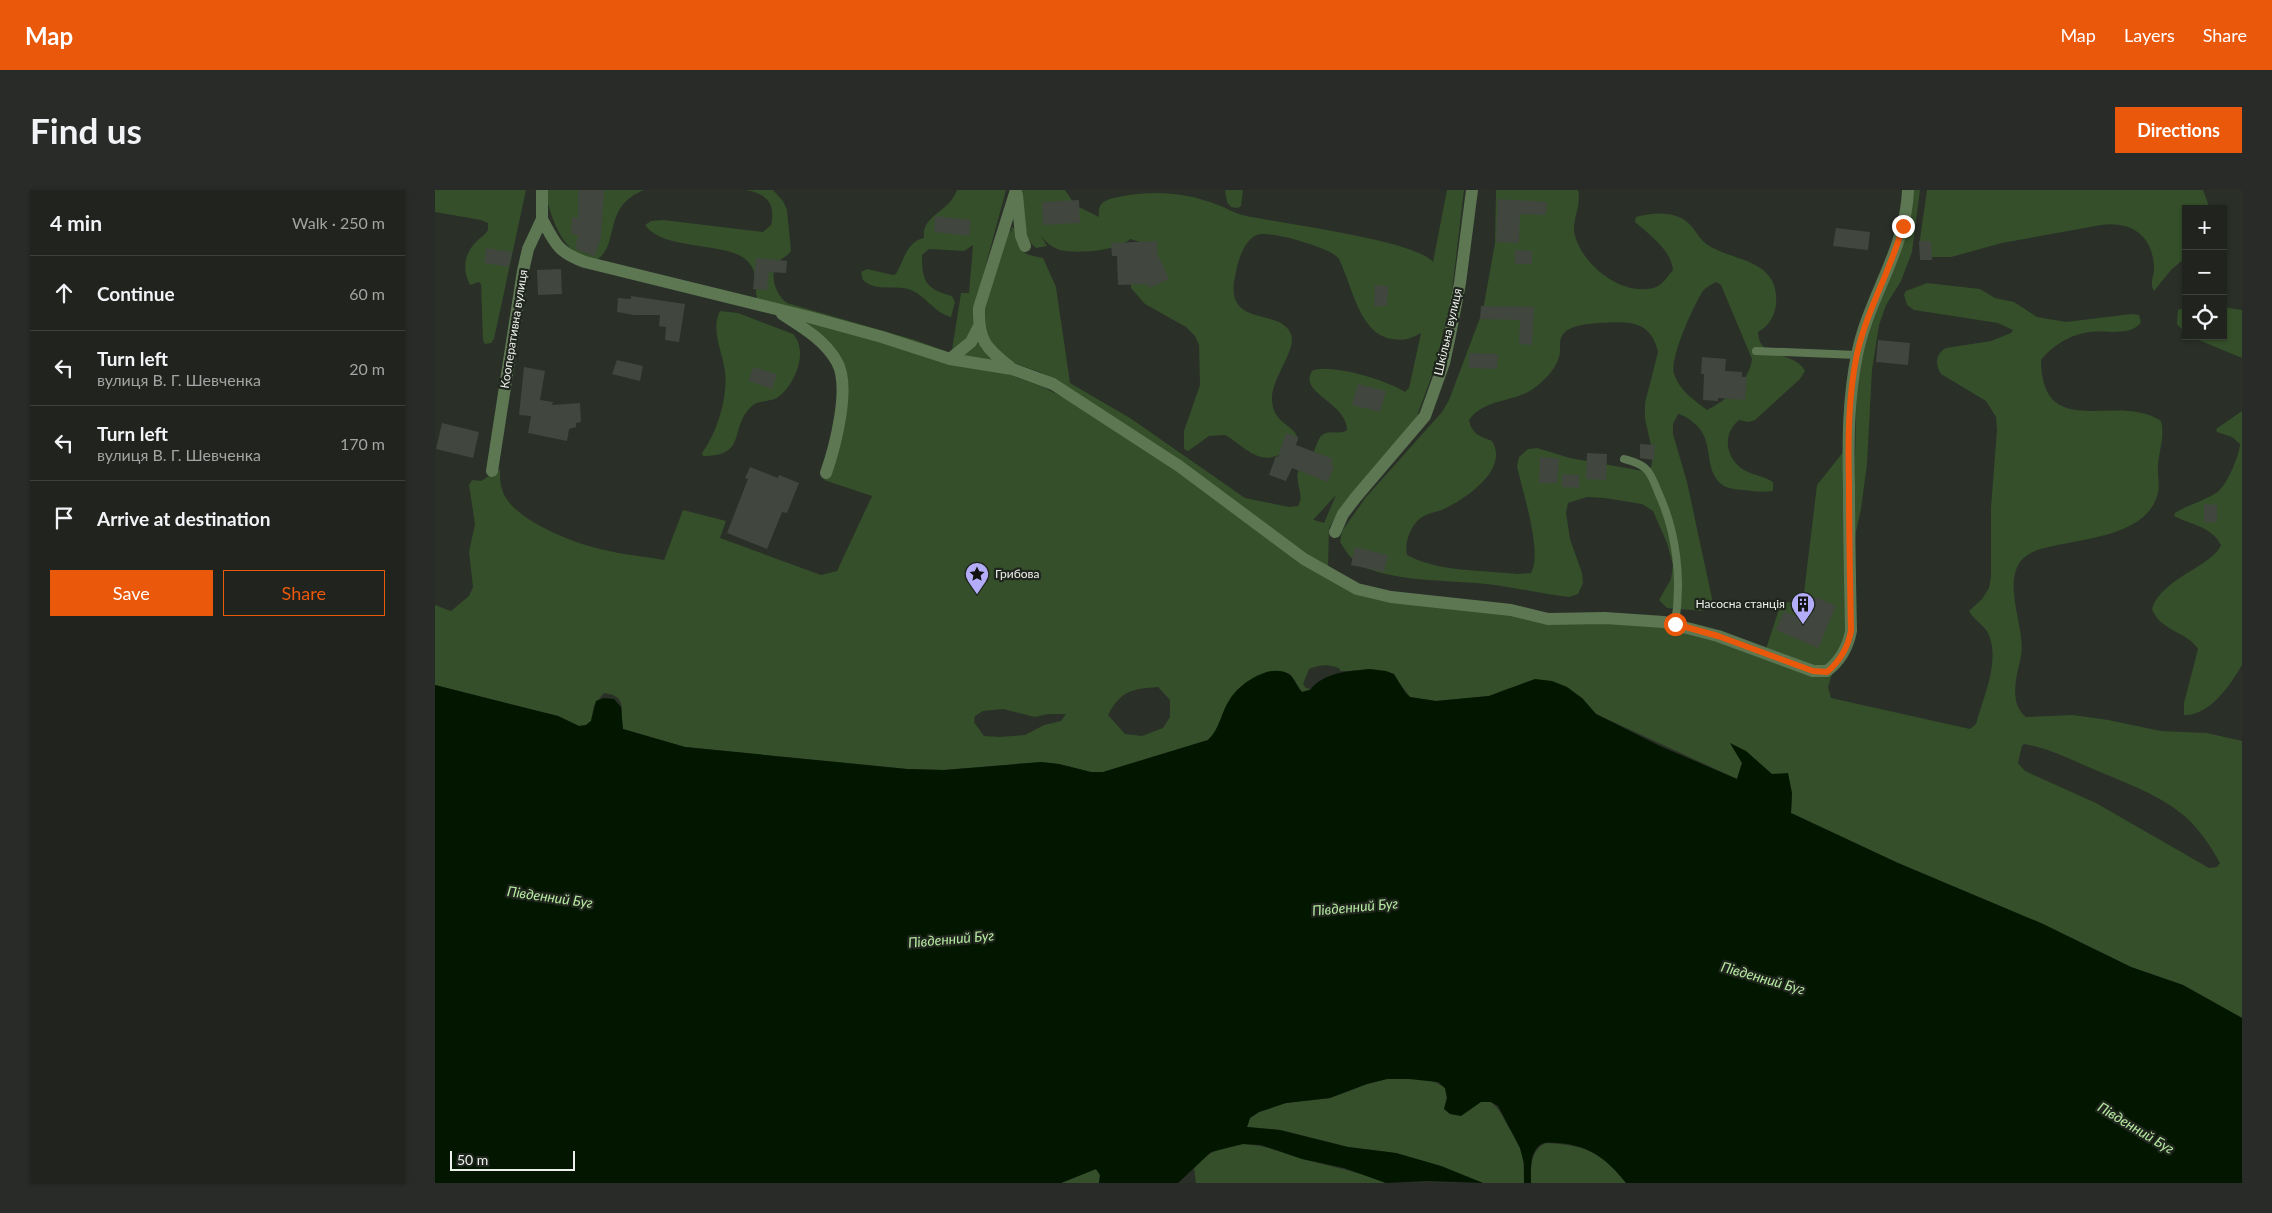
<!DOCTYPE html>
<meta charset="utf-8">
<style>
:root{--surface:#20231e;--page:#282b27;--text:#f1f3f6;--muted:#a2a4a4;--line:#3d403c;--accent:#ea580c}
body{margin:0;font-family:Lato,sans-serif;background:var(--page);color:var(--text)}
.controls{position:absolute;right:15px;top:15px;display:grid;overflow:hidden;border-radius:0px;box-shadow:0 1px 4px #0004}
.controls button{width:45px;height:45px;display:grid;place-items:center;padding:0;border:0;border-bottom:1px solid var(--line);background:var(--surface);color:var(--text);font:25px sans-serif}
.scale{position:absolute;left:15px;bottom:12px;width:125px;box-sizing:border-box;padding-left:5px;border:2px solid #ecf0eb;border-top:0;font-size:14px;line-height:18px;white-space:nowrap;color:#ecf0eb;-webkit-text-stroke:4px #20261e;paint-order:stroke}
.stop{position:absolute;width:15px;height:15px;margin:-11px;border:4px solid #ea580c;border-radius:50%;background:#fff}
.stop.end{background:#ea580c;border-color:#fff;box-shadow:0 1px 5px #0008}
.list{margin:0;padding:0;list-style:none}
h2{display:flex;justify-content:space-between;align-items:center;height:65px;margin:0;padding:0 20px;font-size:21px}
h2 small{font-size:16px;font-weight:400;color:var(--muted)}
.list li{display:grid;grid-template-columns:32px 1fr auto;gap:15px;align-items:center;box-sizing:border-box;height:75px;padding:0 20px;border-top:1px solid var(--line)}
.list b{display:block;font-size:19px;white-space:nowrap}
.list p{margin:0;font-size:16px;white-space:nowrap;color:var(--muted)}
.list em{font-size:16px;font-style:normal;color:var(--muted)}
.actions{display:flex;gap:10px;padding:15px 20px}
.actions a{flex:1;padding:11px 0;border:1px solid var(--accent);border-radius:0px;text-align:center;font-size:18px;color:var(--accent)}
.actions .main{background:var(--accent);color:#fff}
.icon{flex:none;width:28px;height:28px;fill:none;stroke:currentColor;stroke-width:2;stroke-linecap:round;stroke-linejoin:round}
.map{position:relative;flex:none;width:1807px;height:993px;overflow:hidden;border-radius:0px}
header{display:flex;align-items:center;gap:30px;box-sizing:border-box;height:70px;padding:0 25px;background:var(--accent);color:#fff}
header strong{font-size:24px}
nav{display:flex;gap:28px;margin-inline-start:auto;font-size:18px}
.intro{display:flex;align-items:center;justify-content:space-between;box-sizing:border-box;height:120px;padding:0 30px}
h1{margin:0;font-size:35px}
.button{padding:12px 22px;border-radius:0px;background:var(--accent);color:#fff;font-size:18px;font-weight:700}
main{display:flex;gap:30px;padding:0 30px}
aside{flex:1;background:var(--surface);border-radius:0px;box-shadow:0 1px 4px #0004}
.map>svg:first-child{display:block}
.green{fill:#344f29;fill-rule:evenodd}
.water{fill:#031700}
.building{fill:#41473f}
.lines{fill:none;stroke-linecap:round;stroke-linejoin:round}
.lane{stroke:#5c7752;stroke-width:8}
.street{stroke:#5c7752;stroke-width:12}
.route{stroke:#ea580c;stroke-width:6}
.labels{text-anchor:middle;stroke-width:4.5;stroke-linejoin:round;paint-order:stroke}
.street-label{font-size:12px;fill:#ecf0eb;stroke:#20261e}
.poi-label{font-size:12px;fill:#ecf0eb;stroke:#20261e;text-anchor:start}
.water-label{font-size:14px;font-style:italic;fill:#b6eaa1;stroke:#20261e}
</style>
<header>
<strong>Map</strong>
<nav><a>Map</a><a>Layers</a><a>Share</a></nav>
</header>
<div class="intro"><h1>Find us</h1><a class="button">Directions</a></div>
<main>
<aside>
<h2>4 min<small>Walk · 250 m</small></h2>
<ul class="list">
<li><svg class="icon" aria-label="ahead" viewBox="0 0 24 24"><path d="M12 20V5M6 11l6-6 6 6"/></svg><div><b>Continue</b></div><em>60 m</em></li>
<li><svg class="icon" aria-label="left" viewBox="0 0 24 24"><path d="M17 20v-9H6M10 6l-5 5 5 5"/></svg><div><b>Turn left</b><p>вулиця В. Г. Шевченка</p></div><em>20 m</em></li>
<li><svg class="icon" aria-label="left" viewBox="0 0 24 24"><path d="M17 20v-9H6M10 6l-5 5 5 5"/></svg><div><b>Turn left</b><p>вулиця В. Г. Шевченка</p></div><em>170 m</em></li>
<li><svg class="icon" aria-label="arrive" viewBox="0 0 24 24"><path d="M6 21V4h12l-3 4 3 4H6"/></svg><div><b>Arrive at destination</b></div></li>
</ul>
<div class="actions"><a class="main">Save</a><a>Share</a></div>
</aside>
<div class="map">
<svg width="1807" height="993" viewBox="0 0 1807 993">
<rect width="100%" height="100%" fill="#2a2f28"/>
<path class="green" d="M 0,0 L 91,0 L 59,149 L 56,153 L 50,154 L 48,150 L 46,94 L 44,92 L 35,95 C 27,80 29,63 42,51 C 46,47 50,45 53,40 L 53,33 L 46,30 L 0,22 Z
M 110,0 L 209,0 C 166,17 186,56 161,70 C 129,69 115,27 110,0 Z
M 310,0 L 338,0 L 348,11 L 352,20 L 356,61 C 352,67 347,68 343,72 C 333,84 341,106 352,113 L 480,150 L 608,197 L 656,222 L 924,403 L 1229,435 L 1398,481 L 1393,497 L 1396,508 L 1535,539 L 1541,534 C 1548,507 1565,473 1554,445 C 1550,435 1539,431 1534,421 L 1547,409 L 1554,398 L 1556,386 L 1556,317 L 1562,240 L 1561,227 L 1551,211 L 1506,184 C 1500,175 1500,164 1511,158 L 1556,151 L 1576,143 L 1578,140 L 1563,133 L 1479,120 L 1472,115 L 1469,105 L 1471,101 L 1492,93 L 1545,99 L 1560,108 L 1579,112 L 1602,127 L 1631,132 L 1696,124 L 1704,125 L 1706,132 C 1696,147 1670,140 1655,142 C 1636,144 1617,156 1606,170 C 1607,254 1682,201 1726,231 C 1730,247 1724,260 1723,276 C 1722,286 1726,296 1722,306 C 1710,346 1649,348 1614,357 C 1604,359 1591,363 1585,372 C 1568,397 1591,439 1586,466 C 1582,485 1573,513 1591,527 L 1638,525 L 1673,530 L 1726,541 L 1772,543 L 1807,551 L 1807,828 L 1748,795 L 1696,777 L 1608,734 L 1463,673 L 1356,623 L 1357,603 L 1337,584 L 1296,554 L 1307,573 L 1302,589 L 1161,524 L 1147,508 L 1075,498 L 1054,506 L 1001,511 L 975,507 L 966,495 L 922,481 L 905,481 L 905,479 C 895,473 884,475 874,479 L 868,494 L 871,498 L 876,499 L 867,502 L 855,484 L 841,481 L 832,482 L 802,500 L 780,544 L 773,550 L 668,582 L 656,582 L 624,574 L 606,572 L 509,580 L 472,579 L 250,557 L 188,539 C 183,525 196,506 169,503 L 159,515 L 156,531 L 151,535 L 144,536 L 123,526 L 0,495 L 0,415 L 16,421 L 34,406 L 38,397 L 34,362 L 40,334 L 34,295 L 37,290 L 46,291 L 65,279 C 65,287 65,294 68,302 C 78,329 134,351 161,358 C 183,364 206,366 229,370 L 248,320 L 291,331 L 285,348 L 386,385 L 402,381 L 437,306 L 389,290 C 406,267 401,196 402,166 L 322,108 C 319,95 323,85 315,74 C 299,50 230,63 210,35 L 216,31 L 228,30 L 328,42 L 336,35 C 341,13 331,3 310,0 ZM 723,497 L 735,510 L 735,527 L 728,538 L 707,546 L 690,544 L 673,525 C 686,501 696,499 723,497 ZM 568,519 L 600,527 L 613,524 L 631,524 L 626,531 L 609,535 L 590,545 L 565,547 L 549,546 L 539,532 L 540,526 L 548,521 ZM 1589,554 C 1613,558 1636,570 1658,579 C 1688,592 1721,603 1747,624 C 1763,637 1775,655 1785,673 L 1782,677 L 1774,678 L 1661,613 L 1590,581 L 1583,573 L 1587,556 Z
M 522,0 L 571,0 L 539,119 L 539,140 L 532,152 L 517,160 L 526,103 L 534,103 L 538,55 L 529,61 L 494,59 L 487,65 C 487,92 491,99 517,106 L 520,112 L 516,127 C 499,123 490,104 473,99 C 457,95 441,102 428,90 L 426,82 L 432,79 L 458,85 L 461,84 C 469,70 472,51 489,48 C 486,25 514,23 522,0 Z
M 586,0 L 630,0 L 640,15 L 664,27 C 662,13 669,10 683,7 C 718,0 750,2 783,15 C 792,18 799,23 807,25 C 841,33 981,50 998,72 L 1012,0 L 1029,0 L 1016,110 L 1000,177 L 982,226 L 907,316 L 894,338 L 893,377 L 885,374 L 633,198 L 605,182 L 579,173 L 551,148 L 548,121 L 573,36 L 577,43 L 576,37 L 582,40 C 586,62 585,64 608,68 L 621,97 L 635,193 L 695,228 L 810,308 L 854,317 L 863,316 C 870,306 860,294 863,282 C 865,275 873,270 878,263 C 881,258 882,251 886,246 C 894,238 904,246 912,240 C 912,212 863,204 877,181 C 893,172 955,191 970,202 L 974,198 L 986,143 C 976,149 969,151 957,149 C 929,145 920,109 911,86 C 908,79 906,70 901,66 C 891,57 834,40 822,45 C 817,46 811,54 809,58 C 804,67 802,77 800,87 C 789,139 846,117 856,144 C 862,159 838,186 837,207 C 836,235 861,234 863,250 C 860,256 855,259 849,262 C 824,278 810,256 790,245 L 774,246 L 753,261 L 749,259 L 749,241 L 765,195 L 764,155 L 760,146 L 751,137 L 710,114 L 696,98 L 696,90 L 712,54 L 695,49 C 683,61 642,64 625,60 C 616,57 609,51 604,43 L 612,56 L 601,58 C 586,47 588,17 586,0 ZM 901,305 L 889,333 L 879,330 L 878,330 Z
M 790,0 L 808,0 L 806,16 L 803,18 L 796,17 L 792,12 Z
M 1061,0 L 1143,0 C 1147,16 1136,31 1140,46 C 1148,75 1186,106 1218,98 C 1227,96 1232,87 1238,80 C 1236,60 1215,45 1200,32 L 1201,27 C 1221,22 1244,20 1258,38 C 1264,46 1267,52 1276,57 C 1304,72 1345,71 1341,115 C 1339,127 1334,136 1323,142 C 1324,171 1359,160 1370,181 L 1365,189 L 1320,230 L 1314,232 L 1304,230 C 1287,244 1290,268 1309,280 C 1318,285 1329,286 1338,292 L 1338,301 C 1329,302 1320,302 1311,300 C 1303,300 1291,299 1285,293 C 1268,277 1280,251 1260,234 C 1254,229 1251,226 1243,224 L 1238,234 L 1238,244 L 1252,292 L 1278,413 L 1268,421 L 1232,418 L 1224,410 L 1236,389 L 1238,375 L 1232,353 L 1218,321 L 1207,314 L 1170,308 L 1152,307 L 1133,313 L 1131,323 L 1135,349 L 1147,383 L 1148,393 L 1143,404 L 1134,407 C 1106,404 1079,397 1051,394 C 1015,390 952,392 922,373 C 915,368 910,360 905,352 L 907,341 L 931,307 L 1007,222 L 1014,210 L 1048,120 L 1060,53 ZM 1281,92 L 1286,95 L 1317,169 C 1314,192 1292,210 1272,220 C 1258,209 1245,201 1239,184 C 1234,169 1259,114 1268,101 C 1271,97 1276,95 1281,92 ZM 1163,133 C 1191,132 1215,128 1223,162 L 1210,213 L 1210,229 L 1218,264 L 1216,278 L 1208,281 L 1135,268 L 1102,258 L 1093,259 L 1084,267 L 1082,276 C 1087,300 1108,363 1096,383 L 1082,384 C 1047,380 1003,382 972,365 C 969,352 976,333 989,326 C 996,322 1004,322 1011,318 C 1033,307 1074,279 1057,251 C 1044,246 1037,244 1034,230 C 1050,208 1078,213 1098,199 C 1108,192 1121,179 1124,167 C 1126,161 1124,153 1126,148 C 1131,135 1152,134 1163,133 Z
M 1477,0 L 1485,0 L 1477,62 L 1466,91 L 1451,115 L 1444,135 L 1437,180 L 1432,274 L 1426,319 L 1418,356 L 1422,180 Z
M 1492,0 L 1768,0 L 1775,19 L 1751,19 L 1751,67 L 1736,80 L 1719,101 C 1714,93 1719,87 1719,78 C 1718,46 1697,31 1666,35 L 1567,53 L 1516,67 L 1496,67 L 1486,58 L 1485,49 Z
M 1751,117 L 1751,144 L 1742,134 L 1743,120 Z
M 1788,117 L 1807,120 L 1807,168 L 1754,146 L 1788,146 Z
M 285,121 L 303,123 L 358,144 C 374,161 360,196 342,208 C 334,212 324,210 317,216 C 293,238 314,266 268,266 L 267,263 C 282,243 293,207 290,182 C 288,163 275,139 285,121 Z
M 543,144 L 568,175 L 521,168 Z
M 1807,221 L 1807,475 C 1796,494 1775,526 1749,525 L 1749,513 L 1763,459 C 1753,442 1725,441 1717,419 C 1725,389 1779,375 1786,355 C 1776,336 1756,335 1739,326 L 1740,323 L 1745,320 C 1757,314 1770,310 1781,303 C 1791,298 1805,264 1805,254 L 1797,247 L 1782,242 L 1781,239 Z
M 1409,261 L 1410,454 L 1394,474 L 1384,477 L 1331,459 L 1346,413 L 1368,411 L 1382,295 Z
M 952,889 C 970,889 996,886 1010,898 L 1012,908 L 1009,919 L 1034,921 C 1054,897 1065,921 1074,938 C 1078,944 1083,951 1085,958 C 1089,970 1089,981 1089,993 L 1048,993 L 1006,976 L 961,963 L 913,957 L 845,940 L 812,937 L 815,928 L 824,922 L 851,913 L 895,908 L 932,894 Z
M 1111,953 C 1150,955 1167,962 1191,993 L 1096,993 C 1096,978 1095,960 1111,953 Z
M 808,954 C 831,955 847,963 868,969 C 897,977 922,981 951,993 L 761,993 L 759,978 C 773,961 787,957 808,954 Z
M 661,979 L 665,985 L 664,993 L 626,993 Z"/>
<path class="water" d="M 935,479 L 951,481 L 959,484 L 970,502 L 975,507 L 1001,511 L 1054,506 L 1100,489 L 1117,491 L 1132,497 L 1147,508 L 1161,524 L 1225,556 L 1302,589 L 1307,573 L 1295,553 L 1311,561 L 1337,584 L 1353,583 L 1357,603 L 1356,623 L 1463,673 L 1608,734 L 1696,777 L 1748,795 L 1807,828 L 1807,993 L 1191,993 C 1172,969 1154,955 1123,953 C 1117,953 1109,951 1104,956 C 1094,964 1096,982 1096,993 L 1089,993 L 1089,973 L 1085,958 L 1063,916 L 1056,912 L 1046,912 L 1026,926 L 1015,924 L 1009,919 L 1012,908 L 1010,898 L 1003,892 L 974,889 L 952,889 L 932,894 L 895,908 L 851,913 L 824,922 L 815,928 L 812,937 L 845,940 L 913,957 L 961,963 L 1006,976 L 1048,993 L 992,991 L 951,993 L 909,978 L 867,969 L 826,955 L 808,954 L 776,962 L 743,993 L 664,993 L 665,985 L 661,979 L 626,993 L 0,993 L 0,495 L 123,526 L 144,536 L 151,535 L 156,531 L 161,511 L 169,508 L 179,509 L 186,517 L 188,539 L 250,557 L 472,579 L 509,580 L 606,572 L 624,574 L 656,582 L 668,582 L 773,550 C 785,539 786,522 795,509 C 805,493 834,474 852,483 C 860,487 861,496 867,502 L 875,500 C 889,482 914,481 935,479 Z"/>
<path class="building" d="M 143,0 L 169,0 L 166,47 L 160,66 L 140,59 L 143,45 L 136,44 L 137,27 L 143,28 Z
M 1063,9 L 1112,12 L 1111,25 L 1085,24 L 1084,53 L 1061,52 Z
M 644,10 L 645,33 L 608,35 L 607,12 Z
M 500,26 L 536,30 L 534,46 L 499,42 Z
M 1401,38 L 1435,42 L 1433,60 L 1398,56 Z
M 722,51 L 722,63 L 734,89 L 714,98 L 712,94 L 683,95 L 682,66 L 677,66 L 676,53 Z
M 1484,51 L 1496,51 L 1497,70 L 1485,70 Z
M 51,58 L 77,62 L 74,77 L 49,73 Z
M 1080,60 L 1097,61 L 1097,74 L 1080,74 Z
M 321,68 L 352,71 L 351,83 L 334,82 L 332,100 L 318,99 Z
M 126,79 L 127,104 L 103,105 L 102,80 Z
M 940,95 L 953,96 L 952,116 L 939,116 Z
M 196,106 L 250,114 L 244,152 L 230,150 L 231,137 L 224,136 L 225,125 L 199,125 L 182,122 L 183,108 L 196,109 Z
M 1046,116 L 1099,117 L 1097,155 L 1084,154 L 1085,130 L 1045,129 Z
M 1443,150 L 1475,153 L 1473,175 L 1441,172 Z
M 1034,163 L 1063,164 L 1062,179 L 1034,178 Z
M 1267,167 L 1291,169 L 1290,181 L 1307,182 L 1307,187 L 1312,187 L 1310,210 L 1283,208 L 1283,211 L 1268,210 L 1269,184 L 1266,184 Z
M 182,170 L 208,176 L 205,191 L 177,184 Z
M 89,177 L 110,181 L 105,210 L 118,212 L 117,215 L 145,213 L 146,232 L 141,233 L 141,237 L 134,239 L 132,251 L 93,243 L 96,226 L 84,225 Z
M 318,177 L 342,184 L 337,199 L 314,191 Z
M 923,194 L 951,201 L 945,222 L 917,215 Z
M 7,233 L 44,242 L 38,268 L 1,259 Z
M 851,243 L 863,247 L 861,255 L 898,269 L 896,274 L 899,276 L 893,292 L 857,278 L 851,291 L 834,285 L 841,266 L 843,267 Z
M 1205,254 L 1220,255 L 1219,270 L 1205,268 Z
M 1152,263 L 1172,264 L 1171,290 L 1151,289 Z
M 1105,267 L 1124,268 L 1122,293 L 1104,293 Z
M 315,277 L 343,288 L 344,285 L 364,293 L 352,323 L 347,322 L 332,359 L 292,343 L 313,289 L 310,288 Z
M 1127,284 L 1144,285 L 1144,298 L 1127,297 Z
M 1769,314 L 1782,315 L 1782,332 L 1769,332 Z
M 920,357 L 953,365 L 949,382 L 916,375 Z
M 1381,407 L 1401,416 L 1383,458 L 1341,440 L 1349,421 L 1371,431 Z"/>
<g class="lines">
<path class="lane" d="M 1321,161 L 1422,165
M 1189,269 C 1196,271 1204,273 1210,278 C 1216,283 1220,294 1223,302 C 1242,343 1247,390 1240,434"/>
<path class="street" d="M 582,5 L 586,46 L 590,56
M 107,29 C 120,53 122,62 150,72 L 374,127 L 447,147 L 515,169 L 577,179 L 618,194 L 744,276 L 869,369 L 922,399 L 956,407 L 1076,420 L 1113,429 L 1170,428 L 1229,432 L 1283,446 L 1378,481 L 1392,481 C 1405,471 1413,457 1416,441 C 1415,393 1414,345 1414,297 C 1413,253 1413,209 1422,165 C 1433,108 1471,60 1473,0
M 347,124 C 367,137 390,150 402,172 C 416,197 400,257 391,283
M 515,169 L 536,152 L 543,138
M 575,177 C 550,157 543,150 544,118 L 581,0
M 57,281 L 88,81 L 93,59 L 107,29 L 107,0
M 900,342 L 908,324 L 921,307 L 990,226 L 1009,173 L 1015,145 L 1025,93 L 1037,0"/>
</g>
<g class="lines">
<path class="route" d="M 1240,434 L 1283,446 L 1378,481 L 1392,482 C 1405,471 1413,457 1416,441 C 1415,392 1414,342 1414,293 C 1413,250 1413,207 1422,164 C 1432,119 1456,80 1468,36"/>
</g>
<defs>
<g id="sight-pin" transform="scale(1.25)"><path d="M0 17L-7.5 6A9.5 9.5 0 1 1 7.5 6Z" fill="#b3adf9" stroke="#20261e"/><path d="M0-6L1.8-2.2L6-1.7L2.9 1.2L3.7 5.4L0 3.3L-3.7 5.4L-2.9 1.2L-6-1.7L-1.8-2.2Z" fill="#111"/></g>
<g id="building-pin" transform="scale(1.25)"><path d="M0 17L-7.5 6A9.5 9.5 0 1 1 7.5 6Z" fill="#b3adf9" stroke="#20261e"/><path d="M-4-6H4V6H1V3H-1V6H-4ZM-2.5-4.3h1.7v1.8h-1.7ZM.8-4.3h1.7v1.8H.8ZM-2.5-1h1.7V.8h-1.7ZM.8-1h1.7V.8H.8Z" fill="#111"/></g>
</defs>
<g fill-rule="evenodd">
<use href="#sight-pin" x="542" y="384"/>
<use href="#building-pin" x="1368" y="414"/>
</g>
<g class="labels">
<g class="street-label">
<text transform="translate(79 139) rotate(-81)" y="4">Кооперативна вулиця</text>
<text transform="translate(1013 142) rotate(-77)" y="4">Шкільна вулиця</text>
</g>
<g class="poi-label">
<text x="560" y="388">Грибова</text>
<text x="1350" y="418" text-anchor="end">Насосна станція</text>
</g>
<g class="water-label">
<text transform="translate(115 707) rotate(8)" y="5">Південний Буг</text>
<text transform="translate(920 717) rotate(-5)" y="5">Південний Буг</text>
<text transform="translate(516 749) rotate(-5)" y="5">Південний Буг</text>
<text transform="translate(1328 788) rotate(16)" y="5">Південний Буг</text>
<text transform="translate(1701 938) rotate(31)" y="5">Південний Буг</text>
</g>
</g>
</svg>
<div class="controls">
<button>+</button>
<button>−</button>
<button><svg class="icon" aria-label="locate" viewBox="0 0 24 24"><circle cx="12" cy="12" r="6"/><path d="M12 2v4M12 18v4M2 12h4M18 12h4"/></svg></button>
</div>
<div class="scale">50 m</div>
<div class="stop" style="left:1240px;top:434px"></div>
<div class="stop end" style="left:1468px;top:36px"></div>
</div>
</main>
